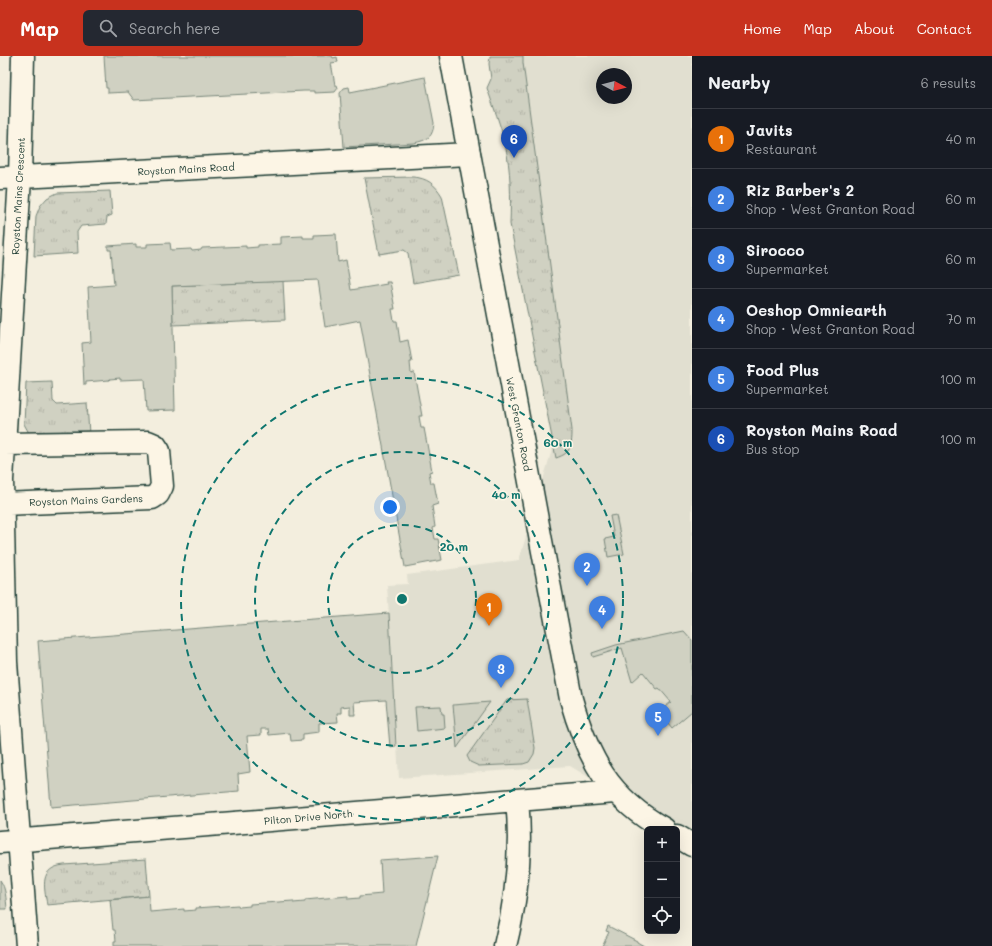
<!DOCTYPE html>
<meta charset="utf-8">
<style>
:root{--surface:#171b24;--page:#242831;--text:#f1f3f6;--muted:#9ea1a6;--line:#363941;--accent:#c8321e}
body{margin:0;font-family:Mali,sans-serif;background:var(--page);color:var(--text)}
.controls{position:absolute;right:12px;bottom:12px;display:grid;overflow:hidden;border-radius:6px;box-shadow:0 4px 16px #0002}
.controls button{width:36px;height:36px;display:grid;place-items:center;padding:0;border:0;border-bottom:1px solid var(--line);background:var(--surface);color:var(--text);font:20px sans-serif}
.compass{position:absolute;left:596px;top:12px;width:36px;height:36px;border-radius:50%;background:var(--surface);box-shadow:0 4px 16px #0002;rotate:97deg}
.you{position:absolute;left:390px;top:451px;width:14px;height:14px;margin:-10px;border:3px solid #fff;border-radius:50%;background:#1a73e8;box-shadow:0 0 0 6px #1a73e833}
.badge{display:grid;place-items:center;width:26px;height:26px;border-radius:50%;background:var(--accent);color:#fff;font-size:13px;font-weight:700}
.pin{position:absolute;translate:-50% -33px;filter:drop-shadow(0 1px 2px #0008)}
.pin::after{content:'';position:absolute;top:21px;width:14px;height:12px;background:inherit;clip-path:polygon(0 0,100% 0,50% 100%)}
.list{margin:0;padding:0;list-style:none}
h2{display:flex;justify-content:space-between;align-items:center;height:52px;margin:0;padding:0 16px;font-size:17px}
h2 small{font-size:13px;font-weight:400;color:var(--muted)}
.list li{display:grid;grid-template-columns:26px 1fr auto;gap:12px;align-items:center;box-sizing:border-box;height:60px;padding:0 16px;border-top:1px solid var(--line)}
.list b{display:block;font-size:15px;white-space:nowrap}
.list p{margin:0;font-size:13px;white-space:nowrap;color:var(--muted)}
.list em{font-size:13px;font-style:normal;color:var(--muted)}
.icon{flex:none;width:22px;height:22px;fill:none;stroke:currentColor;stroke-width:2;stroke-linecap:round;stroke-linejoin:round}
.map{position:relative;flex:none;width:692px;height:890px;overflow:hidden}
header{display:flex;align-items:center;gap:24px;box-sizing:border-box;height:56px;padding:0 20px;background:var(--accent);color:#fff}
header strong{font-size:19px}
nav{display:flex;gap:22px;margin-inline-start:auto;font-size:14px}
.search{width:280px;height:36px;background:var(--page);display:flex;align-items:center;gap:10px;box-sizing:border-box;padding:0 14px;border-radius:6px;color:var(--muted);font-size:15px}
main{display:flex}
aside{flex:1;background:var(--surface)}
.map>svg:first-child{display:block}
.built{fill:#e1dfd0;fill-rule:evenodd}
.grass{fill:url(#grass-tufts);stroke:#78877b}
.green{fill:#d0d1c2;stroke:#78877b}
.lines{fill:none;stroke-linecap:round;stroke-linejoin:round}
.minor-casing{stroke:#1f3d34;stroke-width:25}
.tertiary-casing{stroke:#1f3d34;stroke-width:25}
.minor{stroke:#fcf5e5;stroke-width:22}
.tertiary{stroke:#fcf5e5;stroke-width:22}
.ring{fill:none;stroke:#0f766e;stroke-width:2;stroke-dasharray:7 5}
.labels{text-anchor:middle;stroke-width:3;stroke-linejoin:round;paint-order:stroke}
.street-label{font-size:10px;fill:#1f3d34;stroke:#fcf5e5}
.centre{fill:#0f766e;stroke:#fcf5e5;stroke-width:2}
.ring-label{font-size:12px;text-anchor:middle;font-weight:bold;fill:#0f766e;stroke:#fcf5e5;stroke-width:3;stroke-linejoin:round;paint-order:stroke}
</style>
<header>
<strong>Map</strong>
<div class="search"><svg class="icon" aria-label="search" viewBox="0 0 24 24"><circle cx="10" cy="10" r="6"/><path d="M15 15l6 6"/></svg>Search here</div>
<nav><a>Home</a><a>Map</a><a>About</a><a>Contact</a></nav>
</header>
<main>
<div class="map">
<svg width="692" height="890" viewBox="0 0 692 890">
<defs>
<pattern id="grass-tufts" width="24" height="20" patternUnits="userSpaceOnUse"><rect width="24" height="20" fill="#d0d1c2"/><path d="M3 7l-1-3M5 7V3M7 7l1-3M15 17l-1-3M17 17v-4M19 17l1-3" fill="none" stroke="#b2b4a7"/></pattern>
</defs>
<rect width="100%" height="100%" fill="#f3eede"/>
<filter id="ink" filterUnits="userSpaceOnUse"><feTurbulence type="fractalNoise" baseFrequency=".025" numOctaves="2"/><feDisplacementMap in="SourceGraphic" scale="8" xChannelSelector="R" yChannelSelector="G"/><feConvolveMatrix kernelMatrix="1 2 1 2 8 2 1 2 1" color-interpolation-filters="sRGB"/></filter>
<g filter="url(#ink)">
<path class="built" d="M 513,0 L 692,0 L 692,783 L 570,710 L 399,722 L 387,529 L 408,528 L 407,519 L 519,504 L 560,367 ZM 602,18 L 626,18 L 626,42 L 602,42 Z"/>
<path class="grass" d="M 490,0 L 523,0 L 523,7 L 572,374 C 572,382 572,392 566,397 C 564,399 559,401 556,402 L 510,168 C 511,141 511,114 505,88 C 501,69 493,50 487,32 L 491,23 L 489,8 Z
M 413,121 C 427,122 435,128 442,140 L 459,219 L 413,227 L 408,197 L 404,194 L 379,198 L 364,122 Z
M 110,135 L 112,159 L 107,161 L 106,168 L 81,170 L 77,176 L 78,197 L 34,200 L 36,160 L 40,150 L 47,142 L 57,137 Z
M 283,225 L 285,264 L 173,269 L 172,230 Z
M 52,326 L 53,345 L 57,349 L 87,347 L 89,378 L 29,377 L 24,368 L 26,327 Z
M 527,643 L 535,692 L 534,698 L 529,706 L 523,708 L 479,710 L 470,706 L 467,700 L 507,644 Z
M 146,803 L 149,840 L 47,849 C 44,830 39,812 64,809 Z"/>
<path class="green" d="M 104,0 L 332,0 L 333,2 L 337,1 L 338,6 L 331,7 L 335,29 L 337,29 L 338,32 L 335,36 L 314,37 L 314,35 L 304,35 L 134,44 L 128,36 L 108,37 L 108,32 L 106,32 Z
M 425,21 L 434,67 C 433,81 428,84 414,87 L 344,91 L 340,37 L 344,32 L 349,31 L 350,36 Z
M 336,178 L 338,206 L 346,204 L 351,234 L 387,228 L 386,226 L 390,226 L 395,253 L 392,253 L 394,265 L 397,265 L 400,286 L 408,284 L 412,306 L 410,306 L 411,317 L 414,316 L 422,360 L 419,360 L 421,372 L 424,372 L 432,415 L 429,416 L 431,427 L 434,427 L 438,448 L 432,450 L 435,471 L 433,472 L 435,483 L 438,483 L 442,504 L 405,511 L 360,264 L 325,271 L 318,224 L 172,230 L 175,354 L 146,355 L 144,323 L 120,324 L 120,322 L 110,323 L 109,324 L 86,326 L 86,329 L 84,329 L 82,287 L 91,286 L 88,231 L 114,229 L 111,194 L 108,194 L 108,190 L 136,188 L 136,191 L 147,191 L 147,188 L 170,187 L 171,194 L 191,193 L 192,195 L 201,194 L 202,192 L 246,190 L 246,192 L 258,191 L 258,189 L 281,188 L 281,181 L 303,180 L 303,182 L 314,182 L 314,179 Z
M 616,459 L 624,498 L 608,501 L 605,483 L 614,481 L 610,460 Z
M 389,557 L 396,690 L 390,691 L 386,644 L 354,646 L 355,659 L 350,659 L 350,650 L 341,651 L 341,657 L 337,657 L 338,666 L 319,667 L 319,676 L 303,678 L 303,684 L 291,685 L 290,677 L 269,679 L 268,673 L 261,673 L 261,679 L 247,680 L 250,716 L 238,718 L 239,735 L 51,751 L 38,585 Z
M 684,575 L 692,584 L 692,655 L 672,672 L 659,656 L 671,646 L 659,632 L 657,633 L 643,616 L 632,626 L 622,592 L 593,601 L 592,597 L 616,589 Z
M 490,646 L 457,692 L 453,649 Z
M 441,650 L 442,658 L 444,658 L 445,672 L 417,675 L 415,651 Z
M 438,800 L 416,890 L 114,890 L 114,885 L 116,885 L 115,874 L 113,874 L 110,844 L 149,840 L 150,856 L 184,853 L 184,855 L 196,854 L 196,852 L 238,849 L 239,851 L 250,850 L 250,848 L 293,845 L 293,847 L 305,846 L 305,844 L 348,840 L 348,843 L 360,842 L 360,840 L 382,838 L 380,804 Z
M 0,824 C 6,832 6,843 7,853 L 0,853 Z
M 608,870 L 637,885 L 637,886 L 644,890 L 602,890 L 609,876 L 606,875 Z"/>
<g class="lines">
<g class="minor-casing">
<path id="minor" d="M 23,0 L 20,121 L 2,424 L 6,606 L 27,890
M 0,122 L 469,98
M 2,448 L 152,442 L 158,438 L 162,430 L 159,395 L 155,389 L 148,386 L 4,388
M 0,786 L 615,736
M 505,890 C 517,842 522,793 517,744"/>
</g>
<g class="tertiary-casing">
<path id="tertiary" d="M 451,0 L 538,469 L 571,643 C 588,703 609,742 664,773
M 677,780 L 692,789"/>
</g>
<use href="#minor" class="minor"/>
<use href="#tertiary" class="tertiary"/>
</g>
</g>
<g class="ring">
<circle cx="402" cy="543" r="74"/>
<circle cx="402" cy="543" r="147"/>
<circle cx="402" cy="543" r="221"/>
</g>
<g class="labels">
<g class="street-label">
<text transform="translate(186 113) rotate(-3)" y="4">Royston Mains Road</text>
<text transform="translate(18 140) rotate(-87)" y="4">Royston Mains Crescent</text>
<text transform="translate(519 368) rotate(79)" y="4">West Granton Road</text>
<text transform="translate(86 444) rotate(-2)" y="4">Royston Mains Gardens</text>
<text transform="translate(308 761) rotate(-5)" y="4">Pilton Drive North</text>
</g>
</g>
<circle cx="402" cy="543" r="6" class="centre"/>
<g class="ring-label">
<text x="558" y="391">60 m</text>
<text x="506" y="443">40 m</text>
<text x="454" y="495">20 m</text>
</g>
</svg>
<div class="controls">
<button>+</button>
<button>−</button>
<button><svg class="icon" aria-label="locate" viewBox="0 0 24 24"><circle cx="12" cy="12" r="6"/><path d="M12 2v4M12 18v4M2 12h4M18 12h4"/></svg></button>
</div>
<svg class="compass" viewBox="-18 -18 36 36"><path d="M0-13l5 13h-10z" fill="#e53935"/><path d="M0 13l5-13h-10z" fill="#9ea1a6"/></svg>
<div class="you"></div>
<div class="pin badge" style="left:489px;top:570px;background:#e8710a">1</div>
<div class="pin badge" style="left:587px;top:530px;background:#3f7fe0">2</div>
<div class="pin badge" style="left:501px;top:632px;background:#3f7fe0">3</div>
<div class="pin badge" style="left:602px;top:573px;background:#3f7fe0">4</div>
<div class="pin badge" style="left:658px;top:680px;background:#3f7fe0">5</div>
<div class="pin badge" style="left:514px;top:102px;background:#1a4fb4">6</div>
</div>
<aside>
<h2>Nearby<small>6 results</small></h2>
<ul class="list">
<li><span class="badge" style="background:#e8710a">1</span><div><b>Javits</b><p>Restaurant</p></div><em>40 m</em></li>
<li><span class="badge" style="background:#3f7fe0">2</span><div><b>Riz Barber's 2</b><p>Shop · West Granton Road</p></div><em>60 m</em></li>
<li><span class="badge" style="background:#3f7fe0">3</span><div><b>Sirocco</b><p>Supermarket</p></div><em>60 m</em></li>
<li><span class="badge" style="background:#3f7fe0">4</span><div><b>Oeshop Omniearth</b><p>Shop · West Granton Road</p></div><em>70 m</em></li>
<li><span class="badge" style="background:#3f7fe0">5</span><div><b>Food Plus</b><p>Supermarket</p></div><em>100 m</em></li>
<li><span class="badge" style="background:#1a4fb4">6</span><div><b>Royston Mains Road</b><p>Bus stop</p></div><em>100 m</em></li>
</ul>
</aside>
</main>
